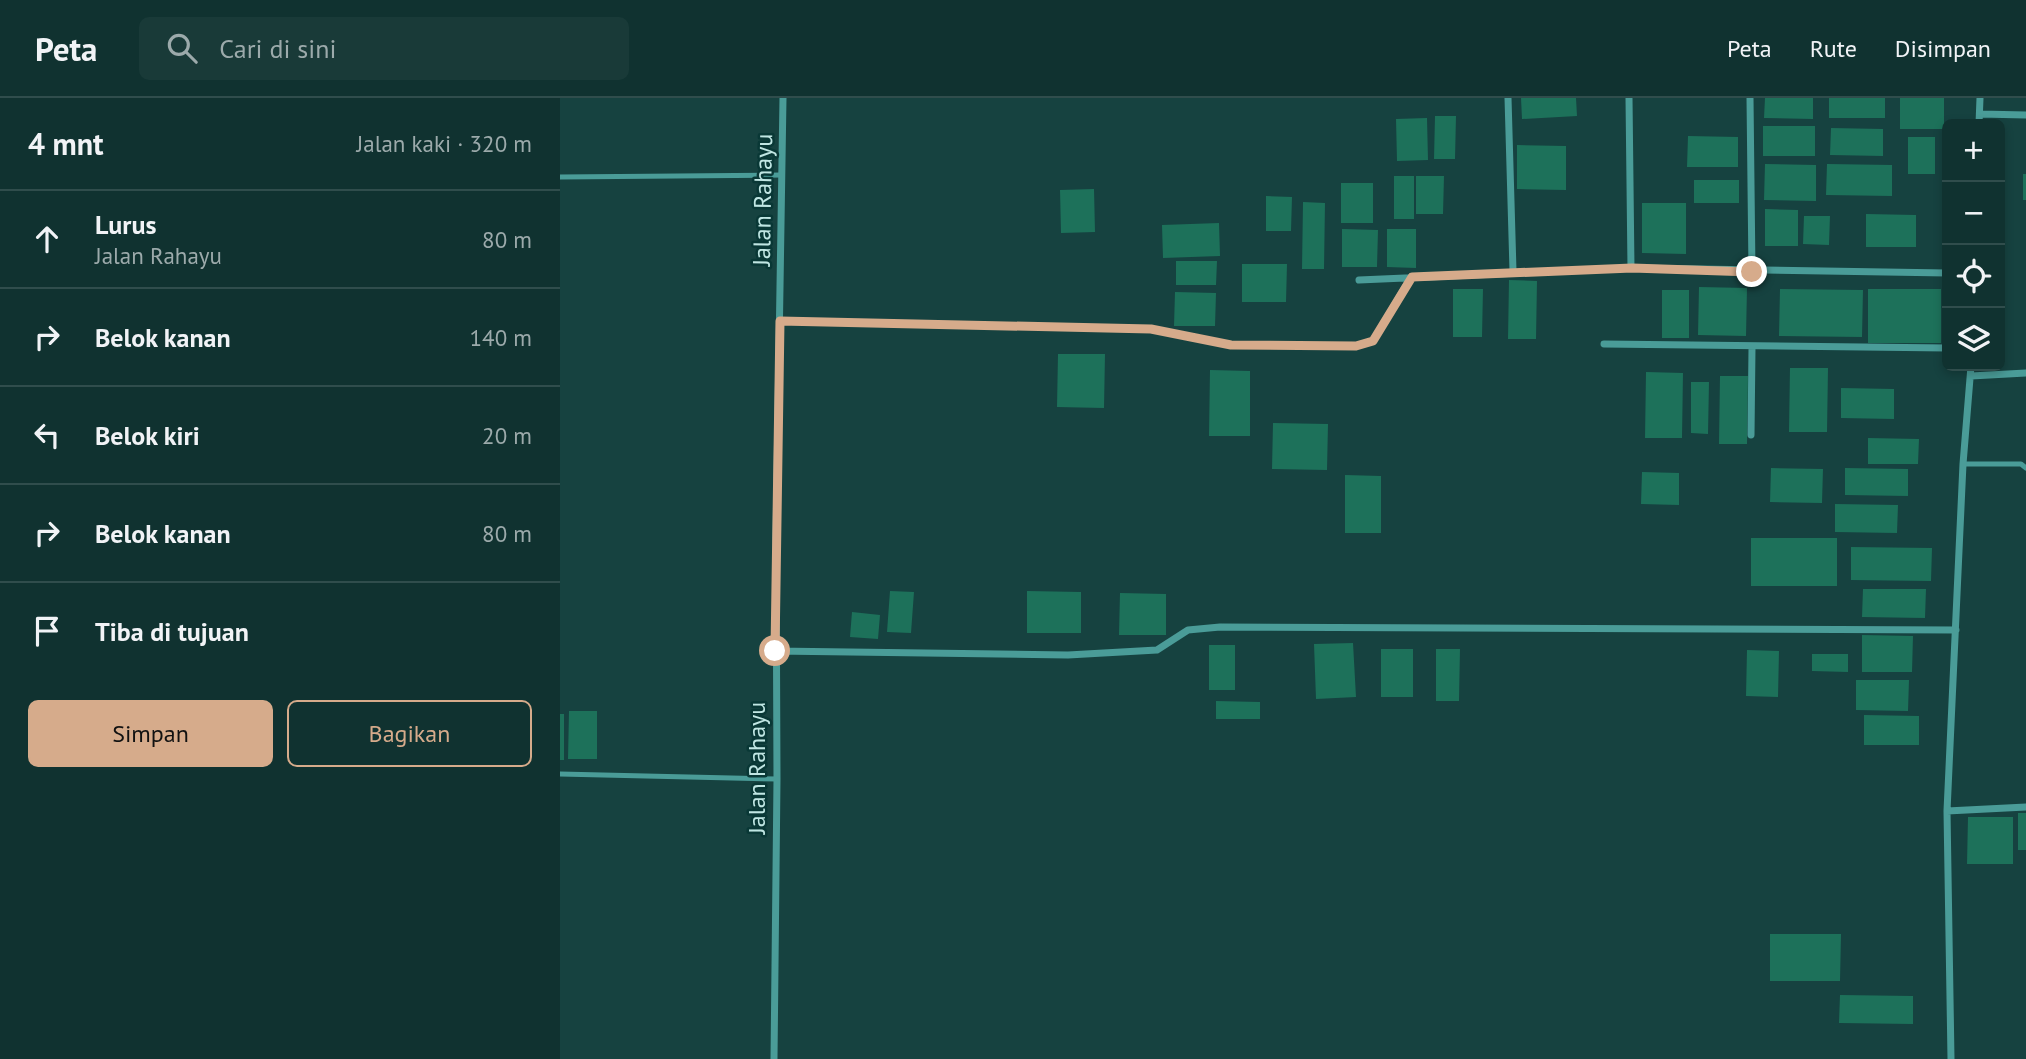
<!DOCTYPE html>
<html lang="id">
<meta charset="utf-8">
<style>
:root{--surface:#103230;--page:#193a38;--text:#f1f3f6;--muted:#9caaab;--line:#304d4c;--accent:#d6ab8b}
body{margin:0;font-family:"PT Sans",sans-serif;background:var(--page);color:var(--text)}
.controls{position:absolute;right:21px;top:21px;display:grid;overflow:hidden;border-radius:10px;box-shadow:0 4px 10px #0003}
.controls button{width:63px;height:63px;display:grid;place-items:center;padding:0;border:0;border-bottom:2px solid var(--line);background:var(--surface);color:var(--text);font:35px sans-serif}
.stop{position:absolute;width:21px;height:21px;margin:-16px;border:5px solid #d6ab8b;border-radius:50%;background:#fff}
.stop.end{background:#d6ab8b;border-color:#fff;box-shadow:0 2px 7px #0008}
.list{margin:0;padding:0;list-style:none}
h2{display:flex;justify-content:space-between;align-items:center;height:91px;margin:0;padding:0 28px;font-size:30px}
h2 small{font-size:23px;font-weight:400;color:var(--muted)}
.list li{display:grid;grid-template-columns:46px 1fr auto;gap:21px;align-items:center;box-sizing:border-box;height:98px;padding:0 28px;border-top:2px solid var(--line)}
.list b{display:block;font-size:26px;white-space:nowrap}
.list p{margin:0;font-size:23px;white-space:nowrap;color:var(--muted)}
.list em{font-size:23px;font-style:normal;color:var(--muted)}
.actions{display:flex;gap:14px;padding:21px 28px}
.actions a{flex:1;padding:16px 0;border:2px solid var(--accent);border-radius:10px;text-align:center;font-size:24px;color:var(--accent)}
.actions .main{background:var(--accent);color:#111}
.icon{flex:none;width:38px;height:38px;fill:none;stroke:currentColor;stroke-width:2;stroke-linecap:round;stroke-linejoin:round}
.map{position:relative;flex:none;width:1466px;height:961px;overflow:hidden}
header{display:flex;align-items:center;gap:42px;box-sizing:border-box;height:98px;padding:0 35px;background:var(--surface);border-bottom:2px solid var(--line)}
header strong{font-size:33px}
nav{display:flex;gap:38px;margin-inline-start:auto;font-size:24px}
.search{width:490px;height:63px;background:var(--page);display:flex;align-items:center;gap:18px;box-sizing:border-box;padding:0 24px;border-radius:10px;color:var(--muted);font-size:26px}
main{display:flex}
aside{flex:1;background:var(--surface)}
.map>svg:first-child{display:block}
.building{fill:#1d715a}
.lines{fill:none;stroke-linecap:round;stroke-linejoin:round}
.lane{stroke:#4a9c98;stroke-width:5}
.street{stroke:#4a9c98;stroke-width:7}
.route{stroke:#d6ab8b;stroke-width:9}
.labels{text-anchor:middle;stroke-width:5;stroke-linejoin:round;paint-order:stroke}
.street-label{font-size:24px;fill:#c0e6e3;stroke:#093836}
</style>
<header>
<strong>Peta</strong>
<div class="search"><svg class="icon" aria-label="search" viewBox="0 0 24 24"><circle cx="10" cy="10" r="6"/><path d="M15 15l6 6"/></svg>Cari di sini</div>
<nav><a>Peta</a><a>Rute</a><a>Disimpan</a></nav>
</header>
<main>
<aside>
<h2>4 mnt<small>Jalan kaki · 320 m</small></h2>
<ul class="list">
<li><svg class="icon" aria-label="ahead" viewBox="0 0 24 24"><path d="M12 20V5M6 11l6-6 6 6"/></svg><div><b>Lurus</b><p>Jalan Rahayu</p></div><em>80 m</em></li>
<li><svg class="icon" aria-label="right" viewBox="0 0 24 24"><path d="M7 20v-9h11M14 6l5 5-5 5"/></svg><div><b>Belok kanan</b></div><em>140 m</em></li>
<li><svg class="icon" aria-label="left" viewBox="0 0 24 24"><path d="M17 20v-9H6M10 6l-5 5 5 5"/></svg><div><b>Belok kiri</b></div><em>20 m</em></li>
<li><svg class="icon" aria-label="right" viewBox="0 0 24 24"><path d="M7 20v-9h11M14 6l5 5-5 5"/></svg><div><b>Belok kanan</b></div><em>80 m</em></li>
<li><svg class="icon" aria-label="arrive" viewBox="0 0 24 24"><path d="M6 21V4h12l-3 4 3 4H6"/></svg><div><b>Tiba di tujuan</b></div></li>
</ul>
<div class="actions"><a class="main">Simpan</a><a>Bagikan</a></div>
</aside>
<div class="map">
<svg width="1466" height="961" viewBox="0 0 1466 961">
<rect width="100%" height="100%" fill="#164240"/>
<path class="building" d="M 961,0 L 1016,0 L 1017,18 L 962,21 Z
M 1205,0 L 1253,0 L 1253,21 L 1204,20 Z
M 1269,0 L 1325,0 L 1325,20 L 1269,20 Z
M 1340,0 L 1384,0 L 1384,31 L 1340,31 Z
M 875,18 L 896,18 L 895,61 L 874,61 Z
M 867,20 L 868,62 L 837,63 L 836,21 Z
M 1203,28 L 1255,28 L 1255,58 L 1203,58 Z
M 1271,30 L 1323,31 L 1323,58 L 1270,57 Z
M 1128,38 L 1178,39 L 1178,69 L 1127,69 Z
M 1348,39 L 1375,39 L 1375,76 L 1348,76 Z
M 957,47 L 1006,48 L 1006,92 L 957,91 Z
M 1205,66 L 1256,67 L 1256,103 L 1204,102 Z
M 1267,66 L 1332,67 L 1332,98 L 1266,97 Z
M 1463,76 L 1466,76 L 1466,102 L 1463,102 Z
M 834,78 L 854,78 L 854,121 L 834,121 Z
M 856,78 L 884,78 L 883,116 L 856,116 Z
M 1134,82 L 1179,82 L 1179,105 L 1134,105 Z
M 781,85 L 813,85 L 813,125 L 781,125 Z
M 534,91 L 535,134 L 501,135 L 500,92 Z
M 706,98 L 732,99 L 731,133 L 706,133 Z
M 743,104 L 765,105 L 764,171 L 742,171 Z
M 1082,105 L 1126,105 L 1126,156 L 1082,155 Z
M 1205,111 L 1238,112 L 1238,148 L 1205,148 Z
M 1306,116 L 1356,117 L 1356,149 L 1306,149 Z
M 1244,118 L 1270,118 L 1269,147 L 1243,146 Z
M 659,125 L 660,158 L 603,160 L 602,127 Z
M 782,131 L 818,132 L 817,169 L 782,169 Z
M 827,131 L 856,131 L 856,170 L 827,169 Z
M 616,163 L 657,163 L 656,187 L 616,187 Z
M 682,166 L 727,166 L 726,204 L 682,204 Z
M 949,182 L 977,183 L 976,241 L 948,241 Z
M 1139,189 L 1187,190 L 1186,238 L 1138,237 Z
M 893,191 L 923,191 L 922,239 L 893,239 Z
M 1220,191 L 1303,192 L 1302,239 L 1219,238 Z
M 1308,191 L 1381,191 L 1381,245 L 1308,245 Z
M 1102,192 L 1129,192 L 1129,240 L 1102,240 Z
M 615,194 L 656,195 L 655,228 L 614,228 Z
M 498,256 L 545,256 L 544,310 L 497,309 Z
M 1230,270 L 1268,270 L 1267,334 L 1229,334 Z
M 650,272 L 690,273 L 690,338 L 649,338 Z
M 1086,274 L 1123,275 L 1122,340 L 1085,340 Z
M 1160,278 L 1188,278 L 1187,346 L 1159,346 Z
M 1131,284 L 1149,284 L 1148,336 L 1131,335 Z
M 1281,290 L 1334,291 L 1334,321 L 1281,320 Z
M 713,325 L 768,326 L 767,372 L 712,371 Z
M 1308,340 L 1359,341 L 1358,366 L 1308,366 Z
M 1211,370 L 1263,371 L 1262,405 L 1210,404 Z
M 1285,370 L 1348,371 L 1348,398 L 1285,397 Z
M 1082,374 L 1119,375 L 1119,407 L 1081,406 Z
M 785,377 L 821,378 L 821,435 L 785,435 Z
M 1275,406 L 1338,407 L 1337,435 L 1275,434 Z
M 1191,440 L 1277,440 L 1277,488 L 1191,488 Z
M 1291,449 L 1372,450 L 1371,483 L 1291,482 Z
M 1303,491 L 1366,491 L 1365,520 L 1302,519 Z
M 330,493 L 354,494 L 351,535 L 327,534 Z
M 467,493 L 521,494 L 521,535 L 467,535 Z
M 560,495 L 606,496 L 606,537 L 559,537 Z
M 292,514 L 320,517 L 318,541 L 290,539 Z
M 1302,537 L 1353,538 L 1352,574 L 1302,574 Z
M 793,545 L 796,599 L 756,601 L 754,546 Z
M 649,547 L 675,547 L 675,592 L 649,592 Z
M 821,551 L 853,551 L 853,599 L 821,599 Z
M 876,551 L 900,551 L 899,603 L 876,603 Z
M 1187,552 L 1219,553 L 1218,599 L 1186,598 Z
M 1252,556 L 1288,556 L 1288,574 L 1252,573 Z
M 1296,582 L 1349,582 L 1348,613 L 1296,612 Z
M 656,603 L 700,604 L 700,621 L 656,621 Z
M 9,613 L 37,613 L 37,661 L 8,661 Z
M 0,616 L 4,616 L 4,662 L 0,662 Z
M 1304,617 L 1359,618 L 1359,647 L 1304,647 Z
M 1458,715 L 1466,715 L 1466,752 L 1458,752 Z
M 1408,719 L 1453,719 L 1453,766 L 1407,766 Z
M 1210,836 L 1281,836 L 1280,883 L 1210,883 Z
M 1280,897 L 1353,898 L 1353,926 L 1279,925 Z"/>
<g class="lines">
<path class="lane" d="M 0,79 L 222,77
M 1403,366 L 1461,366 L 1466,370
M 0,676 L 217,681"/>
<path class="street" d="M 948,0 L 953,173
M 1069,0 L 1071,170
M 1190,0 L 1192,174
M 1420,16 L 1466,17
M 1419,26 L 1420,0
M 799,182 L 1071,170 L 1387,175
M 220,223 L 591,231 L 671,247 L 796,248 L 813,243 L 851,179
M 1044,246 L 1387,250
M 1411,278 L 1466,275
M 1191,337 L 1192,250
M 215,553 L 508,557 L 597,552 L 628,532 L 660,529 L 1396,532
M 1387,713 L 1466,709
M 214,961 L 217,681 L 216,440 L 223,0
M 1391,961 L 1387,713 L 1403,366 L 1411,268"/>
</g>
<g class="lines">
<path class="route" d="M 215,553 L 220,223 L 591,231 L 671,247 L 796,248 L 813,243 L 852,179 L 1072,170 L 1192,174"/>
</g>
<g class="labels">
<g class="street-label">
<text transform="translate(203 102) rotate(-89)" y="8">Jalan Rahayu</text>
<text transform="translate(197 670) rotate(-90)" y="8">Jalan Rahayu</text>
</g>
</g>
</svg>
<div class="controls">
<button>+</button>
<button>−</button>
<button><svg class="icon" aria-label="locate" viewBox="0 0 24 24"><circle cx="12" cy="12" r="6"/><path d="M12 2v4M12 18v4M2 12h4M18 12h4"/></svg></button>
<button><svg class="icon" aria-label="layers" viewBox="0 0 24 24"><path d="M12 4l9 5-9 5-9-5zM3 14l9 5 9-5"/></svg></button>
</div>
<div class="stop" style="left:215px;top:553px"></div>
<div class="stop end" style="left:1192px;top:174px"></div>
</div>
</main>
